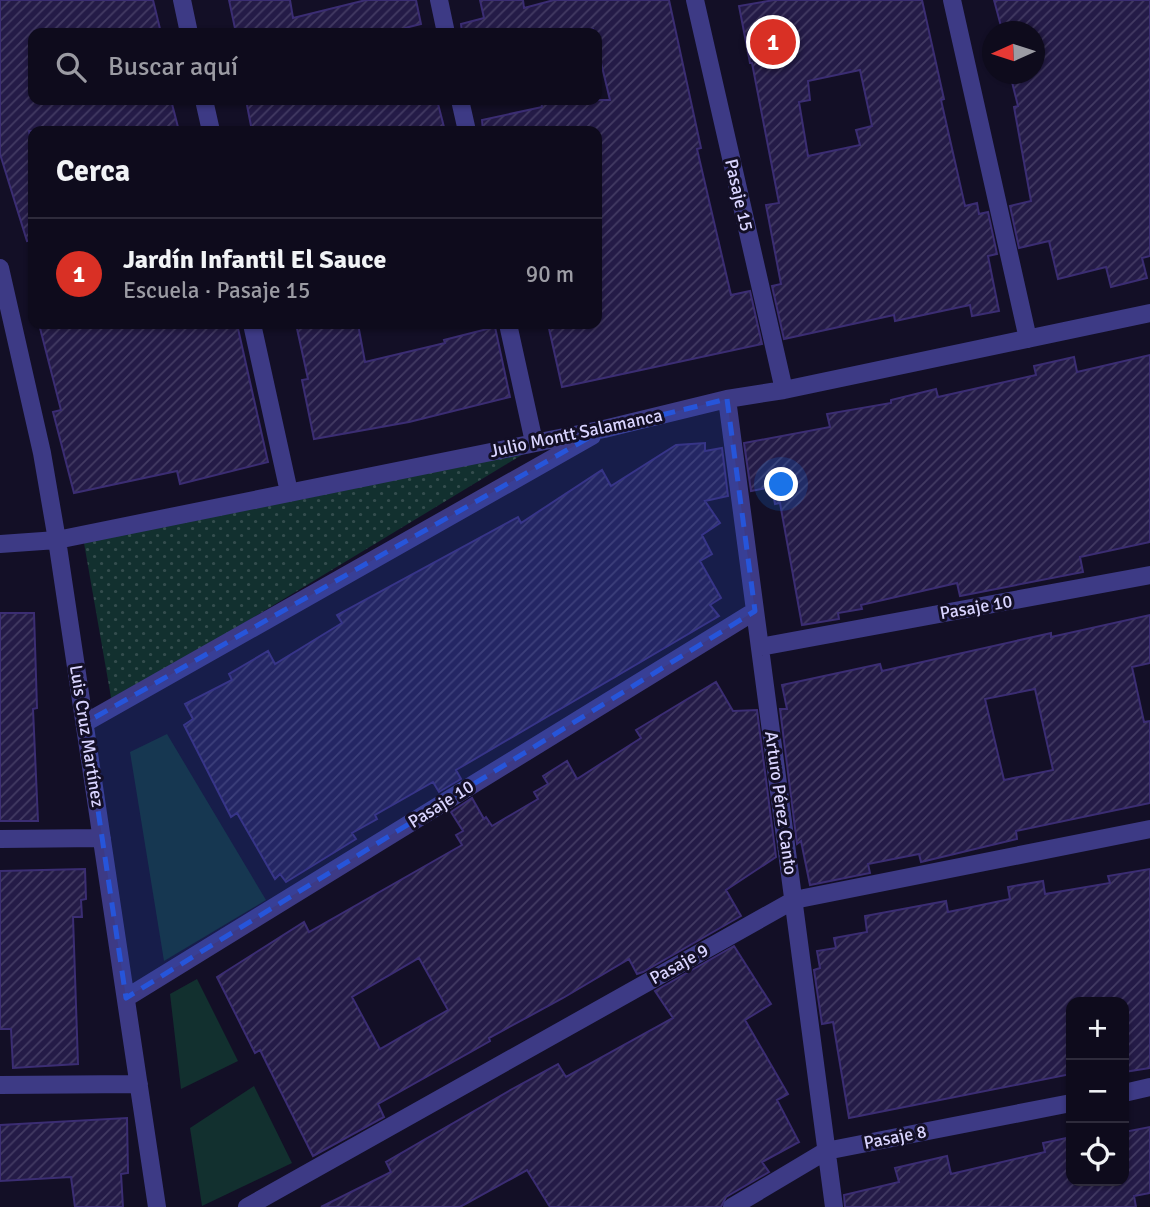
<!DOCTYPE html>
<html lang="es">
<meta charset="utf-8">
<style>
:root{--surface:#0e0b1c;--page:#1c1929;--text:#f1f3f6;--muted:#9b9ba3;--line:#2e2b3b;--accent:#d93025}
body{margin:0;font-family:Signika,sans-serif;background:var(--page);color:var(--text)}
.controls{position:absolute;right:21px;bottom:21px;display:grid;overflow:hidden;border-radius:14px;box-shadow:0 2px 5px #0004}
.controls button{width:63px;height:63px;display:grid;place-items:center;padding:0;border:0;border-bottom:2px solid var(--line);background:var(--surface);color:var(--text);font:35px sans-serif}
.compass{position:absolute;left:982px;top:21px;width:63px;height:63px;border-radius:50%;background:var(--surface);box-shadow:0 2px 5px #0004;rotate:267deg}
.you{position:absolute;left:782px;top:485px;width:24px;height:24px;margin:-18px;border:5px solid #fff;border-radius:50%;background:#1a73e8;box-shadow:0 0 0 10px #1a73e833}
.badge{display:grid;place-items:center;width:46px;height:46px;border-radius:50%;background:var(--accent);color:#fff;font-size:23px;font-weight:700}
.pin{position:absolute;translate:-50% -50%;border:4px solid #fff;box-shadow:0 2px 7px #0006}
.list{margin:0;padding:0;list-style:none}
h2{display:flex;justify-content:space-between;align-items:center;height:91px;margin:0;padding:0 28px;font-size:30px}
h2 small{font-size:23px;font-weight:400;color:var(--muted)}
.list li{display:grid;grid-template-columns:46px 1fr auto;gap:21px;align-items:center;box-sizing:border-box;height:112px;padding:0 28px;border-top:2px solid var(--line)}
.list b{display:block;font-size:26px;white-space:nowrap}
.list p{margin:0;font-size:23px;white-space:nowrap;color:var(--muted)}
.list em{font-size:23px;font-style:normal;color:var(--muted)}
.icon{flex:none;width:38px;height:38px;fill:none;stroke:currentColor;stroke-width:2;stroke-linecap:round;stroke-linejoin:round}
.map{position:relative;flex:none;width:1150px;height:1207px;overflow:hidden}
.search{position:absolute;background:var(--surface);box-shadow:0 2px 5px #0004;left:28px;top:28px;width:574px;height:77px;display:flex;align-items:center;gap:18px;box-sizing:border-box;padding:0 24px;border-radius:14px;color:var(--muted);font-size:26px}
.panel{position:absolute;background:var(--surface);box-shadow:0 2px 5px #0004;left:28px;top:126px;width:574px;height:203px;border-radius:14px}
.map>svg:first-child{display:block}
.grass{fill:#12302f}
.park{fill:url(#park-dots)}
.building{fill:url(#building-hatch);stroke:#3b2d73;stroke-width:2;fill-rule:evenodd}
.lines{fill:none;stroke-linecap:round;stroke-linejoin:round}
.minor{stroke:#3d3a85;stroke-width:18}
.marked{fill:#2655da;fill-opacity:0.2;stroke:#2655da;stroke-width:5;stroke-dasharray:14 9;stroke-linejoin:round}
.labels{text-anchor:middle;stroke-width:6;stroke-linejoin:round;paint-order:stroke}
.street-label{font-size:18px;fill:#d9d4ff;stroke:#130f26}
</style>
<div class="map">
<svg width="1150" height="1207" viewBox="0 0 1150 1207">
<defs>
<pattern id="park-dots" width="8" height="8" patternUnits="userSpaceOnUse" patternTransform="scale(1.75)"><rect width="8" height="8" fill="#12302f"/><path d="M2 2h.1M6 6h.1" fill="none" stroke="#344d4e" stroke-width="1.8" stroke-linecap="round"/></pattern>
<pattern id="building-hatch" width="6" height="6" patternUnits="userSpaceOnUse" patternTransform="scale(1.75)"><rect width="6" height="6" fill="#241b47"/><path d="M-1 1l2-2M0 6l6-6M5 7l2-2" fill="none" stroke="#433b63"/></pattern>
</defs>
<rect width="100%" height="100%" fill="#130f26"/>
<path class="grass" d="M 167,734 L 266,900 L 164,961 L 130,752 Z
M 197,979 L 238,1061 L 181,1089 L 170,994 Z
M 254,1086 L 292,1163 L 202,1206 L 190,1128 Z"/>
<path class="park" d="M 530,450 L 112,703 L 84,543 Z"/>
<path class="building" d="M 0,0 L 153,0 L 161,33 L 33,33 L 33,100 L 171,100 L 179,131 L 29,131 L 33,154 L 33,240 L 27,241 L 0,154 Z
M 229,0 L 290,0 L 293,18 L 366,0 L 416,0 L 421,24 L 405,28 L 406,33 L 236,33 Z
M 480,0 L 523,0 L 524,8 L 554,0 L 669,0 L 701,148 L 697,149 L 731,295 L 750,291 L 762,344 L 562,387 L 548,324 L 597,324 L 597,131 L 483,131 L 482,120 L 542,107 L 541,100 L 610,100 L 597,46 L 597,33 L 594,33 L 593,29 L 577,33 L 462,33 L 461,24 L 484,18 Z
M 774,0 L 922,0 L 944,99 L 941,100 L 965,206 L 977,203 L 979,214 L 988,212 L 997,254 L 988,256 L 999,311 L 972,316 L 970,305 L 895,321 L 894,315 L 784,339 L 772,286 L 781,284 L 766,205 L 779,203 L 752,63 L 750,63 L 739,6 ZM 860,70 L 872,126 L 856,130 L 860,145 L 808,156 L 799,102 L 810,100 L 808,81 Z
M 994,0 L 1150,0 L 1150,256 L 1142,258 L 1147,278 L 1111,287 L 1106,267 L 1058,279 L 1049,241 L 1019,248 L 1010,206 L 1031,201 L 1014,107 L 1018,106 L 1010,74 L 1034,74 L 1034,32 L 999,32 L 1002,30 Z
M 246,100 L 377,100 L 377,104 L 395,100 L 437,100 L 444,127 L 427,131 L 308,131 L 308,128 L 295,131 L 252,131 Z
M 39,324 L 237,324 L 268,462 L 180,484 L 177,471 L 74,493 L 53,412 L 61,410 Z
M 296,324 L 358,324 L 365,362 L 445,343 L 444,340 L 495,327 L 510,397 L 409,422 L 314,439 L 302,380 L 308,379 Z
M 1150,355 L 1150,542 L 1080,557 L 1083,572 L 960,596 L 957,583 L 861,605 L 862,609 L 838,613 L 839,619 L 802,625 L 780,503 L 775,504 L 772,487 L 751,491 L 744,443 L 830,427 L 827,414 L 891,403 L 891,400 L 936,389 L 938,397 L 1036,375 L 1034,366 L 1074,357 L 1077,372 Z
M 705,443 L 705,451 L 722,448 L 728,496 L 705,501 L 720,523 L 702,535 L 712,554 L 700,561 L 721,598 L 710,605 L 719,616 L 456,770 L 461,779 L 439,792 L 433,782 L 375,815 L 377,819 L 352,833 L 356,839 L 286,882 L 280,874 L 275,879 L 237,813 L 231,817 L 184,725 L 193,719 L 185,704 L 232,680 L 229,674 L 268,651 L 275,664 L 342,623 L 337,615 L 518,517 L 521,523 L 602,470 L 611,486 L 676,445 Z
M 0,613 L 34,613 L 37,708 L 33,709 L 38,821 L 0,821 Z
M 1150,615 L 1150,663 L 1132,667 L 1144,722 L 1150,721 L 1150,803 L 1016,831 L 1017,839 L 921,862 L 919,854 L 868,864 L 870,873 L 810,885 L 801,841 L 797,844 L 780,709 L 787,709 L 782,685 L 880,664 L 882,671 L 1051,633 L 1051,637 ZM 1035,689 L 1053,770 L 1004,780 L 985,699 Z
M 716,682 L 733,711 L 757,710 L 776,857 L 726,890 L 741,916 L 643,972 L 637,974 L 629,959 L 563,998 L 489,1038 L 490,1041 L 378,1104 L 384,1117 L 313,1156 L 260,1050 L 255,1053 L 217,977 L 304,922 L 309,932 L 462,845 L 456,835 L 463,831 L 451,812 L 472,798 L 484,819 L 486,817 L 492,826 L 538,799 L 534,792 L 548,784 L 543,776 L 567,761 L 577,779 L 641,738 L 636,730 ZM 419,958 L 448,1010 L 380,1049 L 352,997 Z
M 85,869 L 86,899 L 81,900 L 82,917 L 73,917 L 78,1064 L 13,1068 L 11,1029 L 0,1029 L 0,871 Z
M 1150,869 L 1150,1068 L 1124,1072 L 1124,1002 L 1071,1002 L 1071,1074 L 849,1118 L 833,1022 L 822,1024 L 814,970 L 820,968 L 817,951 L 836,948 L 834,938 L 867,932 L 865,916 L 946,901 L 948,912 L 1010,899 L 1008,887 L 1043,881 L 1045,894 L 1110,883 L 1108,876 Z
M 734,946 L 771,1004 L 745,1020 L 788,1094 L 777,1100 L 799,1142 L 762,1162 L 769,1172 L 726,1197 L 721,1207 L 550,1207 L 527,1170 L 460,1207 L 321,1207 L 391,1172 L 386,1162 L 514,1088 L 558,1064 L 566,1077 L 673,1018 L 655,991 Z
M 127,1118 L 128,1173 L 121,1174 L 123,1207 L 75,1207 L 71,1177 L 0,1181 L 0,1125 Z
M 1150,1127 L 1150,1193 L 1134,1196 L 1136,1207 L 845,1207 L 844,1195 L 899,1182 L 895,1168 L 947,1156 L 951,1174 L 1045,1152 L 1043,1143 L 1071,1137 L 1071,1181 L 1124,1181 L 1124,1132 Z"/>
<g class="lines">
<path class="minor" d="M 182,0 L 189,33
M 439,0 L 446,33
M 695,0 L 784,390
M 952,0 L 1028,339
M 204,100 L 211,131
M 460,100 L 467,131
M 0,268 L 42,453 L 57,540 L 157,1207
M 252,324 L 289,492
M 508,324 L 534,442
M 727,399 L 834,1207
M 0,544 L 57,540 L 604,429 L 727,399 L 784,390 L 1150,313
M 760,647 L 1150,575
M 85,723 L 592,436
M 0,839 L 102,838
M 126,998 L 755,611
M 0,1085 L 139,1084
M 1124,1093 L 1150,1087
M 247,1207 L 794,900 L 1150,829
M 732,1207 L 826,1151 L 1071,1103"/>
</g>
<path class="marked" d="M 727,399 L 755,611 L 126,998 L 85,723 L 604,429 Z"/>
<g class="labels">
<g class="street-label">
<text transform="translate(739 195) rotate(77)" y="6">Pasaje 15</text>
<text transform="translate(576 433) rotate(-12)" y="6">Julio Montt Salamanca</text>
<text transform="translate(976 607) rotate(-10)" y="6">Pasaje 10</text>
<text transform="translate(87 736) rotate(81)" y="6">Luis Cruz Martínez</text>
<text transform="translate(781 803) rotate(82)" y="6">Arturo Pérez Canto</text>
<text transform="translate(441 804) rotate(-32)" y="6">Pasaje 10</text>
<text transform="translate(679 964) rotate(-29)" y="6">Pasaje 9</text>
<text transform="translate(895 1137) rotate(-11)" y="6">Pasaje 8</text>
</g>
</g>
</svg>
<div class="controls">
<button>+</button>
<button>−</button>
<button><svg class="icon" aria-label="locate" viewBox="0 0 24 24"><circle cx="12" cy="12" r="6"/><path d="M12 2v4M12 18v4M2 12h4M18 12h4"/></svg></button>
</div>
<svg class="compass" viewBox="-18 -18 36 36"><path d="M0-13l5 13h-10z" fill="#e53935"/><path d="M0 13l5-13h-10z" fill="#9b9ba3"/></svg>
<div class="you"></div>
<div class="pin badge" style="left:773px;top:42px">1</div>
<div class="search"><svg class="icon" aria-label="search" viewBox="0 0 24 24"><circle cx="10" cy="10" r="6"/><path d="M15 15l6 6"/></svg>Buscar aquí</div>
<section class="panel">
<h2>Cerca<small></small></h2>
<ul class="list">
<li><span class="badge">1</span><div><b>Jardín Infantil El Sauce</b><p>Escuela · Pasaje 15</p></div><em>90 m</em></li>
</ul>
</section>
</div>
